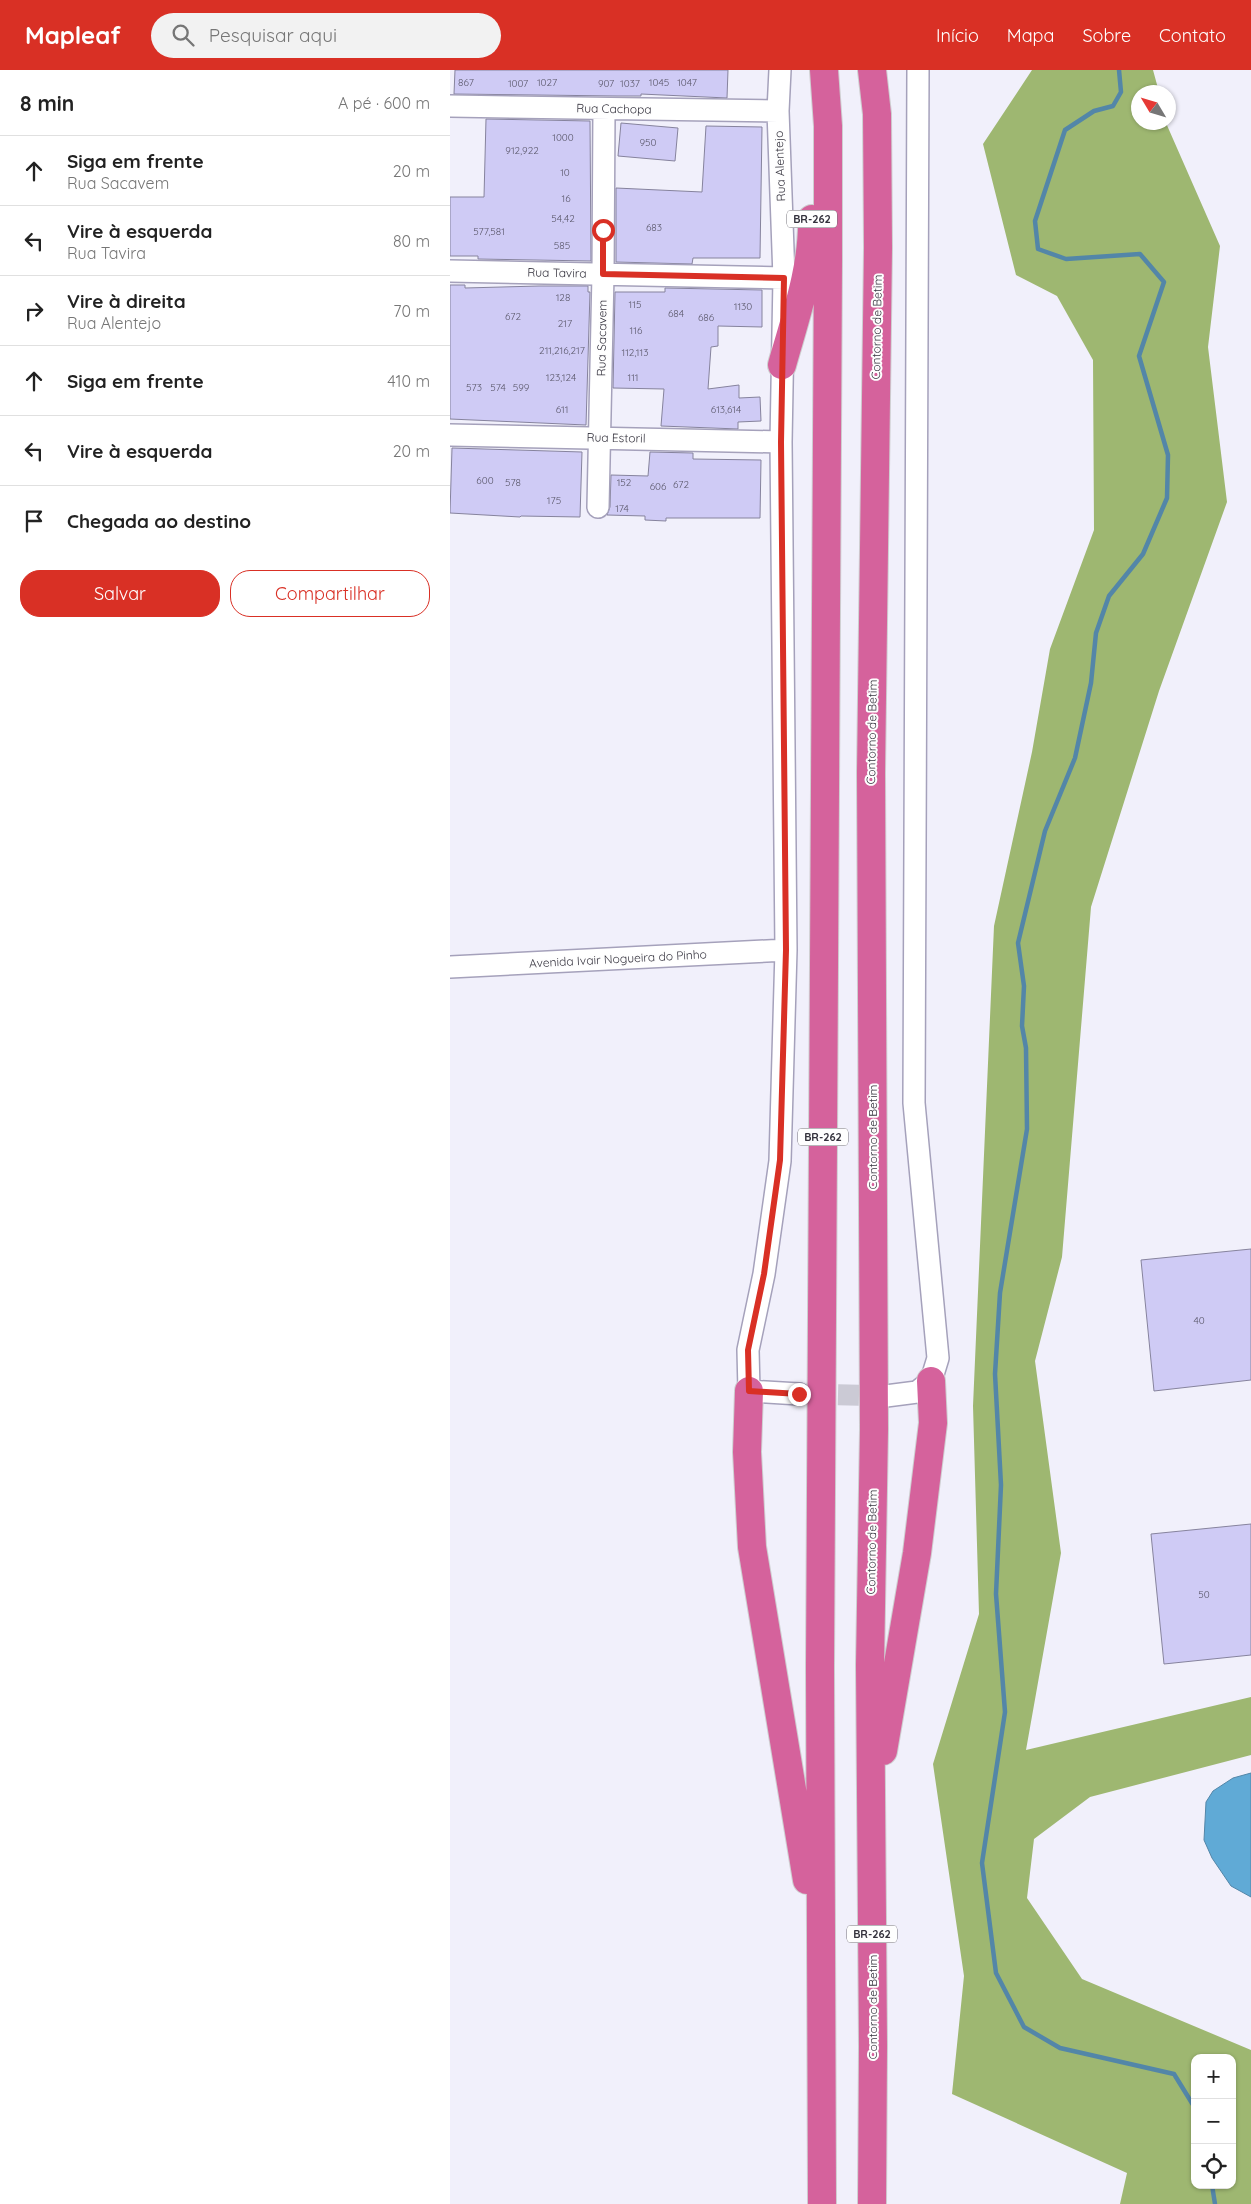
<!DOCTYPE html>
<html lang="pt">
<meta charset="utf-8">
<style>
:root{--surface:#fff;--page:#f2f2f2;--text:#222;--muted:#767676;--line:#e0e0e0;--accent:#d93025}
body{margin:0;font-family:Quicksand,sans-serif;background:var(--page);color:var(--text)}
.controls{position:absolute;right:15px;bottom:15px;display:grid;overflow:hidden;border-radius:10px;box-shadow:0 1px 4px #0004}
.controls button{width:45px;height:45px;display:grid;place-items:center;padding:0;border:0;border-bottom:1px solid var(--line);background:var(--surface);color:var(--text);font:25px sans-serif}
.compass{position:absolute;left:681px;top:15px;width:45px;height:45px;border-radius:50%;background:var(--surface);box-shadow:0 1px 4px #0004;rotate:308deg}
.stop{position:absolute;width:15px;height:15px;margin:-11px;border:4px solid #d93025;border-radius:50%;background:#fff}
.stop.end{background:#d93025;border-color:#fff;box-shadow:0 1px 5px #0008}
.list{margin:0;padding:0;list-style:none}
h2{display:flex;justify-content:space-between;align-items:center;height:65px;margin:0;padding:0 20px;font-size:21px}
h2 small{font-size:16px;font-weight:400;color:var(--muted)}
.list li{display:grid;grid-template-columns:32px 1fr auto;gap:15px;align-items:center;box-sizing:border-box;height:70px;padding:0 20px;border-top:1px solid var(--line)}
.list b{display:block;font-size:19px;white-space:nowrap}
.list p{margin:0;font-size:16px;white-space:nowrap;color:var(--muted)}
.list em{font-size:16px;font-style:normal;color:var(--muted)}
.actions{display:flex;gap:10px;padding:15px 20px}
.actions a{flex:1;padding:11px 0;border:1px solid var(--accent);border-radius:20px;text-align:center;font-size:18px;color:var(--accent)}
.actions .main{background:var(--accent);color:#fff}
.icon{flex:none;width:28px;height:28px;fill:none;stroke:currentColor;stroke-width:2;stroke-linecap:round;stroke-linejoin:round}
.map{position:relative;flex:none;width:801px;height:2134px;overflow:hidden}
header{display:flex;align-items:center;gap:30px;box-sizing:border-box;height:70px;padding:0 25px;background:var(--accent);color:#fff}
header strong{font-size:24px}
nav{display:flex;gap:28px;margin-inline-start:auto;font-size:18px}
.search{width:350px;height:45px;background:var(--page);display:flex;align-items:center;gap:12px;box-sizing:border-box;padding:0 18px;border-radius:28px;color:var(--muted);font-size:19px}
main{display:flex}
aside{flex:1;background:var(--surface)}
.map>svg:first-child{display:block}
.forest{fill:#9eb771;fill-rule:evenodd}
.water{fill:#60aad6;stroke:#5386a8}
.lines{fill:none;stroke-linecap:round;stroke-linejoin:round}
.stream{stroke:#5386a8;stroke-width:4.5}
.building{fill:#cfcbf5;stroke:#86839d}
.minor-tunnel{stroke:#cbcad5;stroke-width:21;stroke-dasharray:21 11;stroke-linecap:butt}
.minor-casing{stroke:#a5a1bb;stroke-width:24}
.highway-casing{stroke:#ceced0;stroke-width:30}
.minor{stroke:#fff;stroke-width:21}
.highway{stroke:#d5629c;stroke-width:28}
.route{stroke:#d93025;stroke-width:6}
.labels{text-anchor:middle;stroke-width:4;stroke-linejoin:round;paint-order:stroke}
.number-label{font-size:10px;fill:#5b586b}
.shield{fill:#fefefe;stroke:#716f77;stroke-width:1}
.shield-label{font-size:11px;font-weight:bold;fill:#34323d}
.street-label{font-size:12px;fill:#34323d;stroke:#fefefe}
</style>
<header>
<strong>Mapleaf</strong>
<div class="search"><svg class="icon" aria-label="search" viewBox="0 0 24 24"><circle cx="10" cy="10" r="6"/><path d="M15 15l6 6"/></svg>Pesquisar aqui</div>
<nav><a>Início</a><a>Mapa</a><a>Sobre</a><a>Contato</a></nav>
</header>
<main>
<aside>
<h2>8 min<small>A pé · 600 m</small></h2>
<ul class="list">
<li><svg class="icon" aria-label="ahead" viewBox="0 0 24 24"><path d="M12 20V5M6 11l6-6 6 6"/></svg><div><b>Siga em frente</b><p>Rua Sacavem</p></div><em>20 m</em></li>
<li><svg class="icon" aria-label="left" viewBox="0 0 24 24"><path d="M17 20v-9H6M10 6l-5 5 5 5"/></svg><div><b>Vire à esquerda</b><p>Rua Tavira</p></div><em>80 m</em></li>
<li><svg class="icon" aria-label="right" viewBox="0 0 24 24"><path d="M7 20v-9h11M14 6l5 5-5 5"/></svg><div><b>Vire à direita</b><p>Rua Alentejo</p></div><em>70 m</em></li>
<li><svg class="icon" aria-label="ahead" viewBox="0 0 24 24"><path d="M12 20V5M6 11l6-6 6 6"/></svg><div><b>Siga em frente</b></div><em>410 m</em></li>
<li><svg class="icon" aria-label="left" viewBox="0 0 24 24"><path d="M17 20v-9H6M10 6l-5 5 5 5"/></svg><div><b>Vire à esquerda</b></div><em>20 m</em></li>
<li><svg class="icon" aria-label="arrive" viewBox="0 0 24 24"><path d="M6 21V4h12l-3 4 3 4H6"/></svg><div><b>Chegada ao destino</b></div></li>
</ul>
<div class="actions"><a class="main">Salvar</a><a>Compartilhar</a></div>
</aside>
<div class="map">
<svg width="801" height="2134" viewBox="0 0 801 2134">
<rect width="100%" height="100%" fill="#f1f0fb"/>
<path class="forest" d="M 582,0 L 703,0 L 709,22 L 688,22 L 688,52 L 716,53 L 770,176 L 758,277 L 777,432 L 709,621 L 641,837 L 612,1187 L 585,1291 L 611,1483 L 576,1680 L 801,1627 L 801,1685 L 640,1727 L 584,1769 L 577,1828 L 632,1909 L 801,1980 L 801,2134 L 670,2134 L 677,2103 L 502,2024 L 514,1906 L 483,1694 L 529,1544 L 523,1336 L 544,856 L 582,682 L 600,579 L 644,460 L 643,290 L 607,226 L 566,205 L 533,74 ZM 745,1988 L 782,1988 L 782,2115 L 745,2115 Z"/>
<path class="water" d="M 801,1703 L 801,1827 L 781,1816 L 762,1788 L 754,1770 L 756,1732 L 763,1721 L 783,1708 Z"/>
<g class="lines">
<path class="stream" d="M 669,0 L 671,22 L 663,36 L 644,41 L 615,60 L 585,151 L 588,179 L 616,189 L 690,184 L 714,212 L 689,286 L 718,385 L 717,428 L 693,484 L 659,526 L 646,563 L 641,613 L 625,688 L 595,761 L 568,873 L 574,916 L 572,956 L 576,978 L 577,1059 L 550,1223 L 545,1304 L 551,1415 L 546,1524 L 555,1642 L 532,1793 L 546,1903 L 574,1957 L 610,1978 L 724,2004 L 745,2038
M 762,2115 L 765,2134"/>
</g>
<path class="building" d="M 5,0 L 278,0 L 277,28 L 191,24 L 191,26 L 167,26 L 4,24 Z
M 36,49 L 140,51 L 141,191 L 28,189 L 28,186 L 0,186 L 0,127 L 34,127 Z
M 171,53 L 228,58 L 225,91 L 168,86 Z
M 256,56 L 312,57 L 310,188 L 243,188 L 242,194 L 166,192 L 166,118 L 252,122 Z
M 0,215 L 15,215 L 15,218 L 89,216 L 138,216 L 138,222 L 140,222 L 136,355 L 0,349 Z
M 215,218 L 312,220 L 312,257 L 268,256 L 268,276 L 261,277 L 258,319 L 289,315 L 289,328 L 310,327 L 311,351 L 288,352 L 288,359 L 211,356 L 214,319 L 163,318 L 165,222 L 215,222 Z
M 2,378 L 132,382 L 130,447 L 71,446 L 70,447 L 0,443 Z
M 200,382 L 243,383 L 243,389 L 311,390 L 310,448 L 216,448 L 216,451 L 195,450 L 195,446 L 157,445 L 160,437 L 161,405 L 198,406 Z
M 801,1179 L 801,1310 L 704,1321 L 691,1190 Z
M 801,1454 L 801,1585 L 714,1594 L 701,1464 Z"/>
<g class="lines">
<path class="minor-tunnel" d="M 356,1324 L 436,1326"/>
<g class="minor-casing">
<path id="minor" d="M 330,0 L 328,41 L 334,208 L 331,372 L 336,880 L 330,1091 L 314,1204 L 298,1280 L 299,1321 L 349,1324
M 0,36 L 328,41
M 0,201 L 334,208
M 0,365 L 331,372
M 148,437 L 153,204 L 154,40
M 0,897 L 336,880
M 436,1326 L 467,1322 L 481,1311 L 488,1288 L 464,1033 L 468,0"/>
</g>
<g class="highway-casing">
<path id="highway" d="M 422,0 L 427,44 L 428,178 L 421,703 L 424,1359 L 420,1595 L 423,1976 L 422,2134
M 332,295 C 345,248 363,198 362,149
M 299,1321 L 297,1382 L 302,1477 L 357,1810
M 433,1681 L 467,1483 L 483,1353 L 481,1311
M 372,2134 L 370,1598 L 378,190 L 378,56 L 374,0"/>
</g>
<use href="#minor" class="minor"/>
<use href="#highway" class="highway"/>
</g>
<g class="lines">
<path class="route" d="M 153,160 L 153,204 L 334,208 L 331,372 L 336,880 L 330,1090 L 314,1204 L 298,1280 L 299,1321 L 349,1324"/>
</g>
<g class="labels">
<g class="number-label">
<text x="16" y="16">867</text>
<text x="97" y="16">1027</text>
<text x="209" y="16">1045</text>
<text x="237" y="16">1047</text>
<text x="68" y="17">1007</text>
<text x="156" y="17">907</text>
<text x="180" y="17">1037</text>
<text x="113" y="71">1000</text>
<text x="198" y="76">950</text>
<text x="72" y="84">912,922</text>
<text x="115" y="106">10</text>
<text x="116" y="132">16</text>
<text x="113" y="152">54,42</text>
<text x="204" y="161">683</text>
<text x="39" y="165">577,581</text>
<text x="112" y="179">585</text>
<text x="113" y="231">128</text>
<text x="185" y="238">115</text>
<text x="293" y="240">1130</text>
<text x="226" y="247">684</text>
<text x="63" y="250">672</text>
<text x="256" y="251">686</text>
<text x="115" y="257">217</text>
<text x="186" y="264">116</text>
<text x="112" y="284">211,216,217</text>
<text x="185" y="286">112,113</text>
<text x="111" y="311">123,124</text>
<text x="183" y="311">111</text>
<text x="24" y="321">573</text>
<text x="48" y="321">574</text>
<text x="71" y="321">599</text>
<text x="112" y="343">611</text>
<text x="276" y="343">613,614</text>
<text x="35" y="414">600</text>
<text x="63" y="416">578</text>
<text x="174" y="416">152</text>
<text x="231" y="418">672</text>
<text x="208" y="420">606</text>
<text x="104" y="434">175</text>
<text x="172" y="442">174</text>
<text x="749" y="1254">40</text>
<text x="754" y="1528">50</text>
</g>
<g class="shield">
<rect x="337" y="140.5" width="50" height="17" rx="4"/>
<rect x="348" y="1058.5" width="50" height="17" rx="4"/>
<rect x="397" y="1855.5" width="50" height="17" rx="4"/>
</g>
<g class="shield-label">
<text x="362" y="153">BR-262</text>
<text x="373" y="1071">BR-262</text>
<text x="422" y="1868">BR-262</text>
</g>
<g class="street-label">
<text transform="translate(164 39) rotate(1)" y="4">Rua Cachopa</text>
<text transform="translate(330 96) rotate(-92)" y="4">Rua Alentejo</text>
<text transform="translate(107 203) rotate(1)" y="4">Rua Tavira</text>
<text transform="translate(427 257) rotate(-89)" y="4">Contorno de Betim</text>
<text transform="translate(152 268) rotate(-89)" y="4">Rua Sacavem</text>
<text transform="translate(166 368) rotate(1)" y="4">Rua Estoril</text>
<text transform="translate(422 662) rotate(-89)" y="4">Contorno de Betim</text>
<text transform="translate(168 889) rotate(-3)" y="4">Avenida Ivair Nogueira do Pinho</text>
<text transform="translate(423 1067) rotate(-90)" y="4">Contorno de Betim</text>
<text transform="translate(422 1472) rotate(-89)" y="4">Contorno de Betim</text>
<text transform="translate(423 1937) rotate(-90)" y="4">Contorno de Betim</text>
</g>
</g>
</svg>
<div class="controls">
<button>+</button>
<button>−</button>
<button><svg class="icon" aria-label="locate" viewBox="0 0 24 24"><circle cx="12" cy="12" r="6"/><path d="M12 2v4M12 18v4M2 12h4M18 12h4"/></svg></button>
</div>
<svg class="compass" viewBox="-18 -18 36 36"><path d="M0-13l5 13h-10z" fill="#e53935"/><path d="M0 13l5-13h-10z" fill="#767676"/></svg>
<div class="stop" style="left:153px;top:160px"></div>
<div class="stop end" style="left:349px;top:1324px"></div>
</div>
</main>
